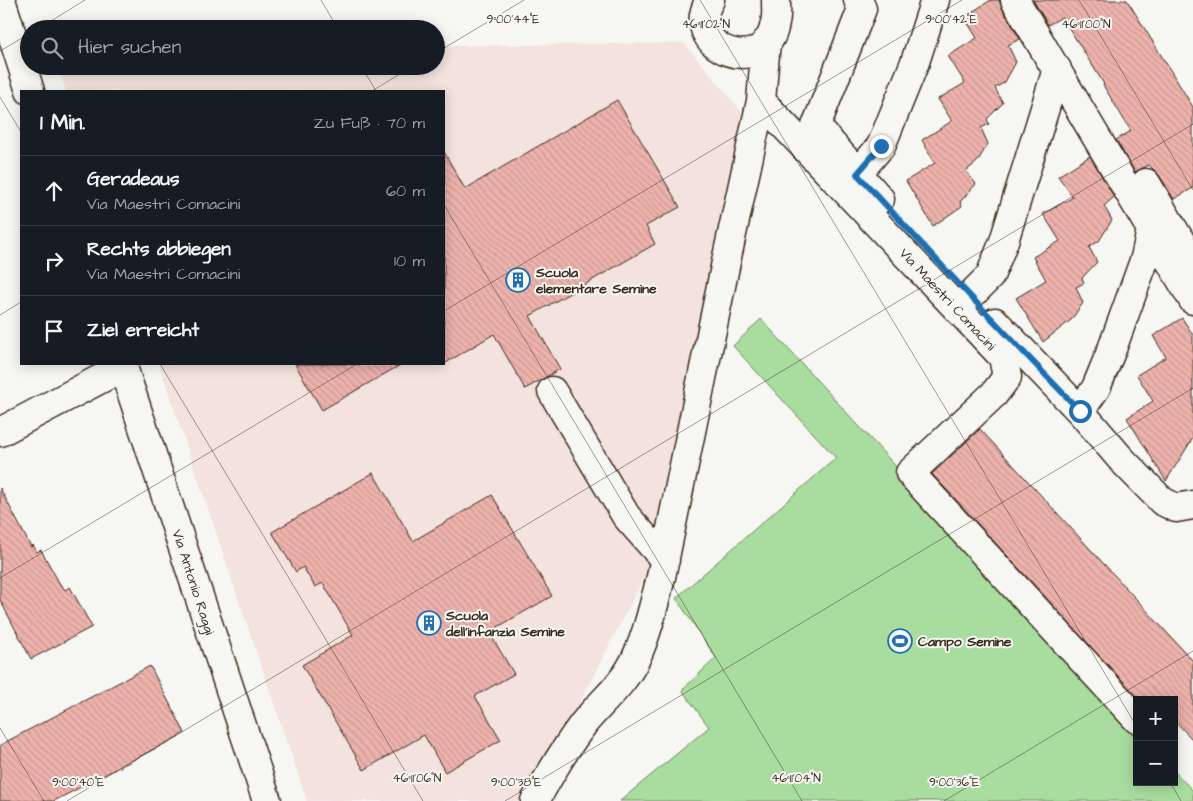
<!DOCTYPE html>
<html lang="de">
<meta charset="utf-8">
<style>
:root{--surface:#171b24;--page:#242831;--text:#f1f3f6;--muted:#9ea1a6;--line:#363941}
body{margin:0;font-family:"Architects Daughter",sans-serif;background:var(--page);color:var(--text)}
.controls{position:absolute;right:15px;bottom:15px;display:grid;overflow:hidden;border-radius:0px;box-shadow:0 2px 12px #0003}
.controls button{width:45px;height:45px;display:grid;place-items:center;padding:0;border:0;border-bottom:1px solid var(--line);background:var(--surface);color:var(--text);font:25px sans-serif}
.stop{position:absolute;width:15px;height:15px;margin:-11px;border:4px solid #1f6fb2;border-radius:50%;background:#fff}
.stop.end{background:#1f6fb2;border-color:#fff;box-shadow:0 1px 5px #0008}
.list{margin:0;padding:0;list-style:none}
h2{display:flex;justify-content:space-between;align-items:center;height:65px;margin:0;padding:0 20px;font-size:21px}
h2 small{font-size:16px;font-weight:400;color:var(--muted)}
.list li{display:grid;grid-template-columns:32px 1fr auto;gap:15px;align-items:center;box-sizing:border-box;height:70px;padding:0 20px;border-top:1px solid var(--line)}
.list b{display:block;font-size:19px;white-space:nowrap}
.list p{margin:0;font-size:16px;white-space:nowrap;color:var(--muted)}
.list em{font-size:16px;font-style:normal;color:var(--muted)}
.icon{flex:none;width:28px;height:28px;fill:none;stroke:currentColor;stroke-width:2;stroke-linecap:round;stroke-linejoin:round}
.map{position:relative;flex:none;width:1193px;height:801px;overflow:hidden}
.search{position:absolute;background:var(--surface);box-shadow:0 2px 12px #0003;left:20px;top:20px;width:425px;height:55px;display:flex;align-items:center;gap:12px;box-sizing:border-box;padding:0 18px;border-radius:28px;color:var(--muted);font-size:19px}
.panel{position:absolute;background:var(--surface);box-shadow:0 2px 12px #0003;left:20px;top:90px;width:425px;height:275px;border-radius:0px}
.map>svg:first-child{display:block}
.built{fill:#f3e2dd}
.green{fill:#a8dd9f;stroke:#72845e}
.building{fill:url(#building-back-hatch);stroke:#3b2a1e}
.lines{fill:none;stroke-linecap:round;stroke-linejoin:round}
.minor-casing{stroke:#3b2a1e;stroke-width:31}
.minor{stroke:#f6f6f2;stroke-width:28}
.route{stroke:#1f6fb2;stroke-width:6}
.ticks{fill:none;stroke:#3b2a1e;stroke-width:1;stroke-opacity:0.45}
.labels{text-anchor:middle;stroke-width:4;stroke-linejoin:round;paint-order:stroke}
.poi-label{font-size:14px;font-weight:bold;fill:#3b2a1e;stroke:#f6f6f2;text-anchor:start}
.street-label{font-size:14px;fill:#3b2a1e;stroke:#f6f6f2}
.ticks-label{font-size:12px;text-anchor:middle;fill:#3b2a1e;stroke:#f6f6f2;stroke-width:4;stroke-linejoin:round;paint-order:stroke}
</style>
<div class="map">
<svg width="1193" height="801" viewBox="0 0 1193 801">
<defs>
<pattern id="building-back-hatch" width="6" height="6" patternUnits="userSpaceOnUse" patternTransform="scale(1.25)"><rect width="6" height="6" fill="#edb2ac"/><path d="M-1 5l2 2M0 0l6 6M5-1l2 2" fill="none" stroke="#cc9994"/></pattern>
</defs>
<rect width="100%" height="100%" fill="#f6f6f2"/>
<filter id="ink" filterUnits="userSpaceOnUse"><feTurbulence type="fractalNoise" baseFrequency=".02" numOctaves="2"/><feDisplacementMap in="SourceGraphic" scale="10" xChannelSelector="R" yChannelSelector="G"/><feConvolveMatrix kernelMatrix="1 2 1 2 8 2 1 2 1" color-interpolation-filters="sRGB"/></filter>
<g filter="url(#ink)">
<path class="built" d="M 684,43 L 747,118 L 660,546 L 529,801 L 307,801 L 159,364 L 444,364 L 444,91 L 66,91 L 58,66 L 436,66 L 436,46 Z"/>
<path class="green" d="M 761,319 L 1137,730 L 1137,782 L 1174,782 L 1174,771 L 1193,791 L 1193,801 L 620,801 L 709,727 L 682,690 L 716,658 L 676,598 L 836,458 L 733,346 Z"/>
<path class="building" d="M 991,0 L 999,0 L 1002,8 L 1020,39 L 1008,45 L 1016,62 L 1005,82 L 995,88 L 1003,103 L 987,119 L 989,124 L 981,128 L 988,144 L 977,162 L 966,171 L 976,184 L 960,202 L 962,206 L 933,226 L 906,181 L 935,163 L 922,140 L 952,121 L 938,99 L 965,83 L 948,56 L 977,38 L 964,17 Z
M 1033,0 L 1127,0 L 1193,107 L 1193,188 L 1174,199 L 1159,175 L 1149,165 L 1135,172 L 1116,140 L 1131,131 L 1103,85 L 1104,84 L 1062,17 L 1048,25 Z
M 617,100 L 680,207 L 646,226 L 655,244 L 530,316 L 560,369 L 525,389 L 494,334 L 444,364 L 444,152 L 465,189 Z
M 1090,156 L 1114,197 L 1104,206 L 1112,220 L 1099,241 L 1089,247 L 1097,262 L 1082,278 L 1084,283 L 1076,287 L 1083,303 L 1071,320 L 1043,342 L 1016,298 L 1046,280 L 1033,257 L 1060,241 L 1043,214 L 1073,197 L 1058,176 Z
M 1182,318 L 1193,335 L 1193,438 L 1166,481 L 1127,418 L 1153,401 L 1137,375 L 1166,357 L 1153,336 Z
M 295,364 L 402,364 L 322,410 Z
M 980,429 L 1193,661 L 1193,740 L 1174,720 L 1174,700 L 1140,700 L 932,474 Z
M 373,473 L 413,541 L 492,495 L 552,596 L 489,632 L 514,674 L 475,696 L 501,740 L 445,772 L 424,735 L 364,770 L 302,665 L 353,635 L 323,583 L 315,587 L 303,567 L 296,572 L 272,532 Z
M 0,488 L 31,547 L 33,545 L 37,552 L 41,550 L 61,586 L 62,586 L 65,590 L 70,587 L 92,627 L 31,659 L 0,600 Z
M 150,666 L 185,733 L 54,801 L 0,801 L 0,745 Z"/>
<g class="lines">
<g class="minor-casing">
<path id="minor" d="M 1,0 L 30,91
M 710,0 C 680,49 766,80 775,23 C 777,16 776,8 776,0
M 858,0 L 862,9 L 816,126 L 880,199
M 1015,0 L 1193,300
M 761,101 L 1003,357 L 1007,377 L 994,394 L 910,473 L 1137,719
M 857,174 L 881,146 L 915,62 L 935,0
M 1146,183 L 1193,262
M 970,296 L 990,276 L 1004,241 L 1057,69
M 995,322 L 1080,411 L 1121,459 L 1162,501 L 1176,508 L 1193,505
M 122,364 L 267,801
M 552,391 L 626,516 L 665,560
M 1080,411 L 1096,388 L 1112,349 L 1145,258 L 1151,230
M 0,432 L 123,367
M 535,801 C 550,774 565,748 584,723 C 602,701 624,684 636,658 C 648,632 654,604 661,577 L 727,257 L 761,101 L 766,42"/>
</g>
<use href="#minor" class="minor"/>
</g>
</g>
<g class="lines" filter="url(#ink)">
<path class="route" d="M 881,146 L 857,174 L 970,296 L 1080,411"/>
</g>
<path class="ticks" d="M 321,0 L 338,29M 700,0 L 1137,727M 1079,0 L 1193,190M 38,29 L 85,0M 0,51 L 29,34M 436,53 L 524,0M 361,66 L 376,91M 372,91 L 413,66M 0,97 L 21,132M 444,205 L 802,801M 444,311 L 962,0M 0,315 L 21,302M 160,364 L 423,801M 0,578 L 357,364M 0,728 L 44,801M 1170,782 L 1181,801M 67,801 L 1193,124M 505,801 L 1193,388M 944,801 L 1193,651"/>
<defs>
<g id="building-ring" transform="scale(1.25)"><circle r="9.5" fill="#f6f6f2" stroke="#1f6fb2" stroke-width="1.5"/><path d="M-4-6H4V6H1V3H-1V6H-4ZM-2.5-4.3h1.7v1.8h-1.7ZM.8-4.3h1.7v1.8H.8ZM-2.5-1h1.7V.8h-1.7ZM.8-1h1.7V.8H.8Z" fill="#1f6fb2"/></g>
<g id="stadium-ring" transform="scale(1.25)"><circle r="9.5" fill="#f6f6f2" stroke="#1f6fb2" stroke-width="1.5"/><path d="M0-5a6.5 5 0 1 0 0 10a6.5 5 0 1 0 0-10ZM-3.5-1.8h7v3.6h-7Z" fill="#1f6fb2"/></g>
</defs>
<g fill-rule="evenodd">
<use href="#building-ring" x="518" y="280"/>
<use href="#building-ring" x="429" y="623"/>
<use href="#stadium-ring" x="900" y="641"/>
</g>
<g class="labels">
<g class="poi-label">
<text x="536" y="277">Scuola<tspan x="536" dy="16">elementare Semine</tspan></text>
<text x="446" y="620">Scuola<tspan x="446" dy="16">dell’infanzia Semine</tspan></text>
<text x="918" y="646">Campo Semine</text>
</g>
<g class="street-label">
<text transform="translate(948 299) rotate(47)" y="5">Via Maestri Comacini</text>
<text transform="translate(194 582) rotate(72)" y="5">Via Antonio Raggi</text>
</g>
</g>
<g class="ticks-label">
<text x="513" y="23">9°00'44"E</text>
<text x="951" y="23">9°00'42"E</text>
<text x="706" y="28">46°11'02"N</text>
<text x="1086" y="28">46°11'00"N</text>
<text x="417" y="782">46°11'06"N</text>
<text x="796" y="782">46°11'04"N</text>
<text x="78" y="786">9°00'40"E</text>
<text x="516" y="786">9°00'38"E</text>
<text x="954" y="786">9°00'36"E</text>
</g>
</svg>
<div class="controls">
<button>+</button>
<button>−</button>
</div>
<div class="stop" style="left:1080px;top:411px"></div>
<div class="stop end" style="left:881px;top:146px"></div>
<div class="search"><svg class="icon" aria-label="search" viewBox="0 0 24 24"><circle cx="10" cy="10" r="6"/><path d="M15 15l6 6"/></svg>Hier suchen</div>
<section class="panel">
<h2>1 Min.<small>Zu Fuß · 70 m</small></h2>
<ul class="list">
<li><svg class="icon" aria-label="ahead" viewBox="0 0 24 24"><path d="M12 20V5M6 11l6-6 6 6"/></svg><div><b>Geradeaus</b><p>Via Maestri Comacini</p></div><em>60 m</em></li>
<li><svg class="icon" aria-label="right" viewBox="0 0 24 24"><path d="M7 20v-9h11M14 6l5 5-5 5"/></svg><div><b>Rechts abbiegen</b><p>Via Maestri Comacini</p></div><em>10 m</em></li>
<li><svg class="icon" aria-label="arrive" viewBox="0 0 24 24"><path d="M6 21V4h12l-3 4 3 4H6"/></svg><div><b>Ziel erreicht</b></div></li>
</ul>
</section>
</div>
